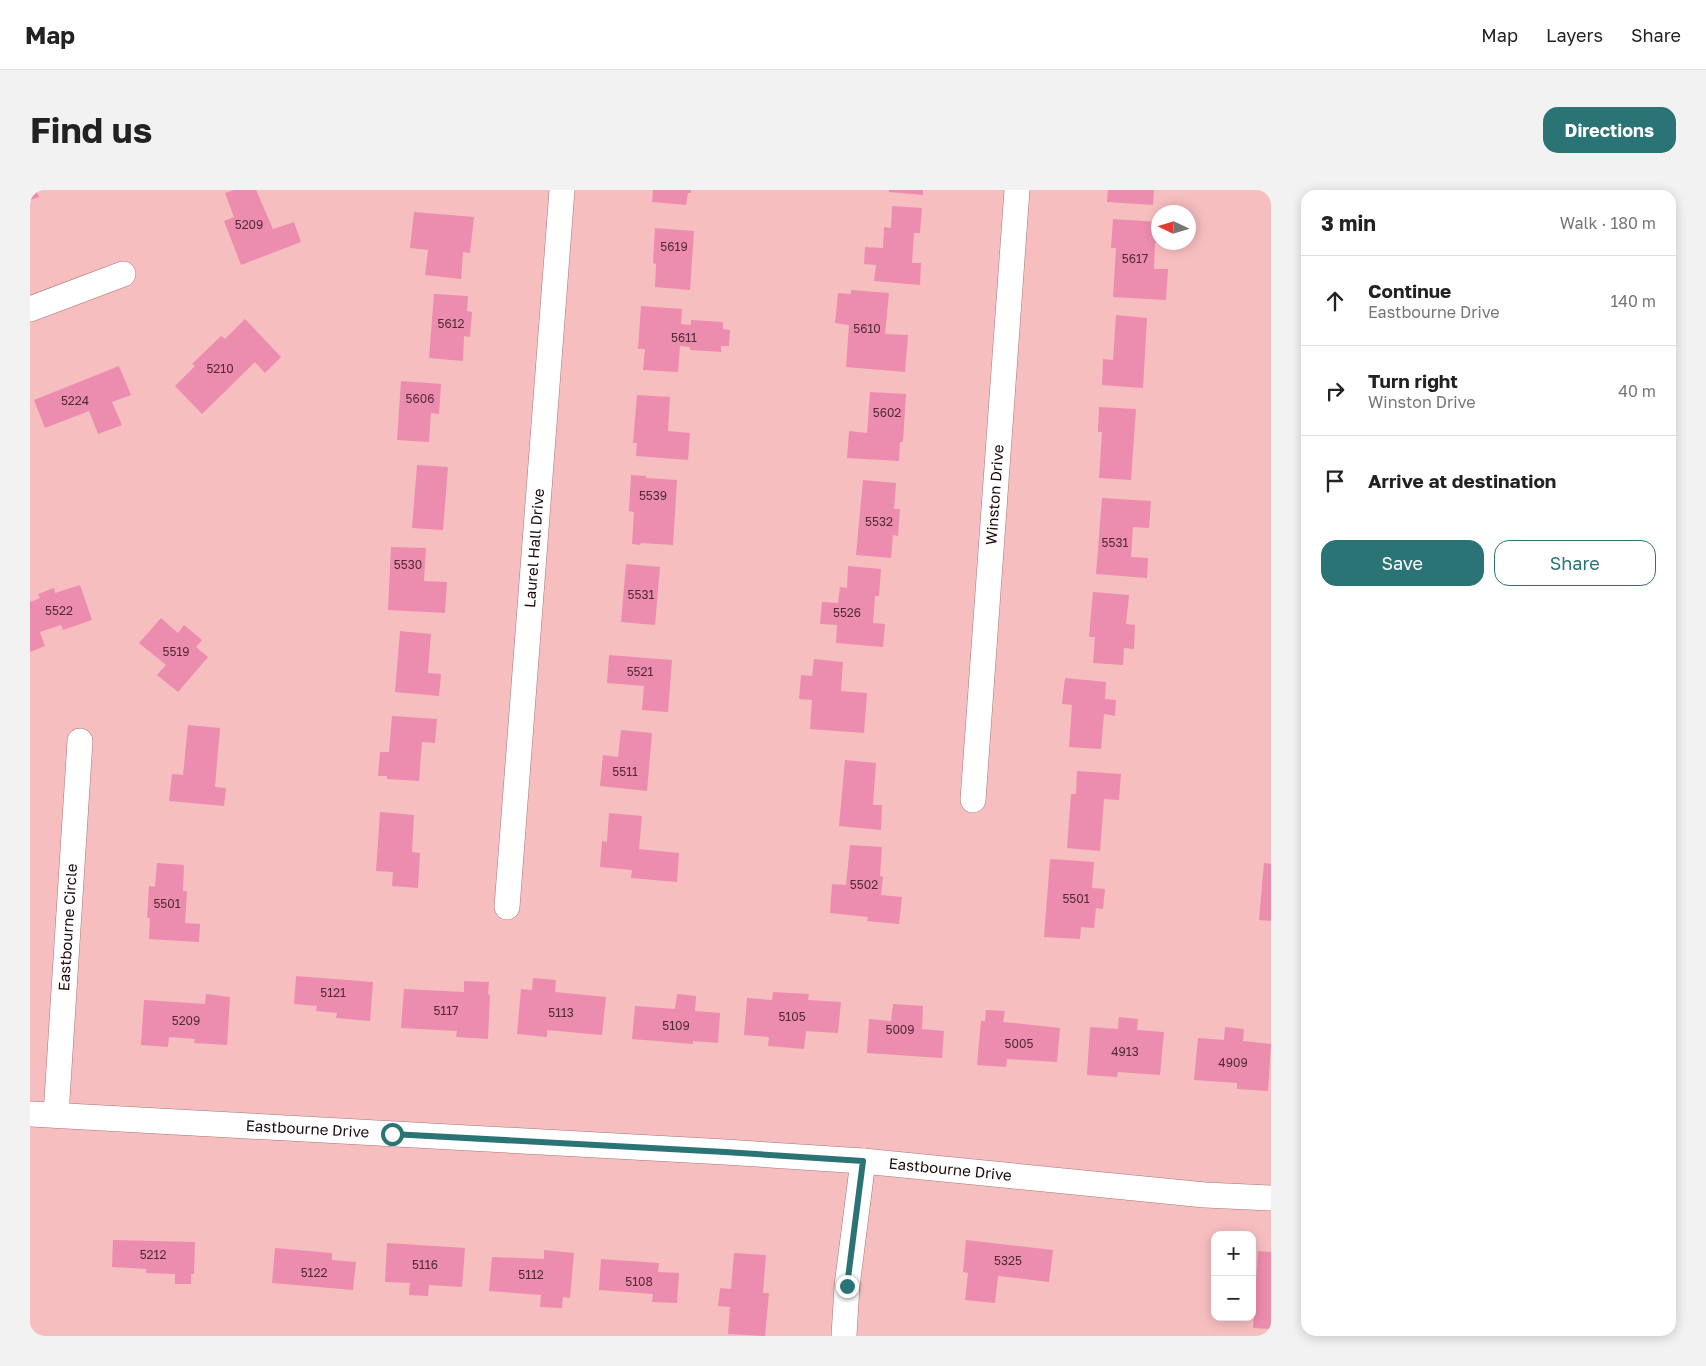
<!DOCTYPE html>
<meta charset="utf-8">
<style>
:root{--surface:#fff;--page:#f2f2f2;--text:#222;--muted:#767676;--line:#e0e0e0;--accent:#2a7476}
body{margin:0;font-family:"Golos Text",sans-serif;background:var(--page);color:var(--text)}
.controls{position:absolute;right:15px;bottom:15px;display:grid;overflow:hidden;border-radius:10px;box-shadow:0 2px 12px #0003}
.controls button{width:45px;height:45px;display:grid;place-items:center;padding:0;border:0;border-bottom:1px solid var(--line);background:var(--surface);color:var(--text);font:25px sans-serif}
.compass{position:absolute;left:1121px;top:15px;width:45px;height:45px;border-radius:50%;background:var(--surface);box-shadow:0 2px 12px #0003;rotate:274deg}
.stop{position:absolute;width:15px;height:15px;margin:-11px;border:4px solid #2a7476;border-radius:50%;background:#fff}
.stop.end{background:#2a7476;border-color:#fff;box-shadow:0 1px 5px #0008}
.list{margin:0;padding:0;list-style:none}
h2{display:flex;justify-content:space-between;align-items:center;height:65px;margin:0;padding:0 20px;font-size:21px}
h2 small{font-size:16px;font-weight:400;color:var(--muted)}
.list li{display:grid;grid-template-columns:32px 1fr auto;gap:15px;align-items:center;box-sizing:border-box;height:90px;padding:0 20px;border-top:1px solid var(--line)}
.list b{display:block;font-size:19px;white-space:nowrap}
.list p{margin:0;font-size:16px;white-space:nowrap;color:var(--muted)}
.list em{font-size:16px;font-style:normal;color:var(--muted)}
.actions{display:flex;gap:10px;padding:15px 20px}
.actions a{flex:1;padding:11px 0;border:1px solid var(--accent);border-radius:15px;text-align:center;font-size:18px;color:var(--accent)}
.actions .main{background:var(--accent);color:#fff}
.icon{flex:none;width:28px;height:28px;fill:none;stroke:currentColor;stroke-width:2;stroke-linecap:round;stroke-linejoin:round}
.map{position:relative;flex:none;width:1241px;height:1146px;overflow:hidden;border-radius:15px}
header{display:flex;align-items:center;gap:30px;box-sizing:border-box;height:70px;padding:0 25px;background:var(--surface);border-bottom:1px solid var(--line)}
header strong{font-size:24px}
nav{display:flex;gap:28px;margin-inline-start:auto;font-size:18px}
.intro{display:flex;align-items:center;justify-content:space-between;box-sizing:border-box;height:120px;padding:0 30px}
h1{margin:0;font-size:35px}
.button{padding:12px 22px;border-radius:15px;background:var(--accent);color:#fff;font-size:18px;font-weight:700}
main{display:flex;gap:30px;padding:0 30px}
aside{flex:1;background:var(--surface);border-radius:15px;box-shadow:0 2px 12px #0003}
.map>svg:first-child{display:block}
.building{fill:#ec8caf}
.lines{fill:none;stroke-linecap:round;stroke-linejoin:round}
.minor-casing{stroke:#a87475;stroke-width:26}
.minor{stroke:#fff;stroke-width:25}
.route{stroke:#2a7476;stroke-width:6}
.labels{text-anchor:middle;stroke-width:5;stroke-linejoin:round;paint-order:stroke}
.number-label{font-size:12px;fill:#512a34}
.street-label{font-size:15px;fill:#1d0a0b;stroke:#fceaea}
</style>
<header>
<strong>Map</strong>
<nav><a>Map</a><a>Layers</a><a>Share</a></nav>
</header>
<div class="intro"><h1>Find us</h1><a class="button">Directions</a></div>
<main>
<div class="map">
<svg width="1241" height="1146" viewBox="0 0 1241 1146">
<rect width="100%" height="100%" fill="#f7bebf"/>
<path class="building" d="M 0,0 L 6,0 L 9,7 L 0,10 Z
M 204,0 L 226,0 L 243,39 L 264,32 L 271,52 L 211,75 L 194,31 L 204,27 L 195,3 Z
M 623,0 L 661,0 L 661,3 L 658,3 L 656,15 L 622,12 Z
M 859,0 L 893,0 L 893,5 L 859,2 Z
M 1078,0 L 1124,0 L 1123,15 L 1077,12 Z
M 862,16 L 892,18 L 890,43 L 884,43 L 882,73 L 891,73 L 890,95 L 844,91 L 846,75 L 834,74 L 835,57 L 853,58 L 854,37 L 861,38 Z
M 384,22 L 444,27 L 440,63 L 433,62 L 431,89 L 395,85 L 398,60 L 380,58 Z
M 1083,29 L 1128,32 L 1128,53 L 1125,53 L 1124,79 L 1138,79 L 1136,110 L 1083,107 L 1086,58 L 1081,58 Z
M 625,38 L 664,41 L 660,100 L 625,97 L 626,74 L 623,73 Z
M 821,100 L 859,103 L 855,144 L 878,145 L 875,182 L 816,177 L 819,135 L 805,133 L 808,103 L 821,104 Z
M 404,104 L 438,106 L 437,121 L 442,122 L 440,147 L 434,146 L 433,171 L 399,168 Z
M 611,116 L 652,119 L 651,134 L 661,135 L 661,130 L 693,132 L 693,139 L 700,140 L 699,156 L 691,156 L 691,162 L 660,160 L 660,157 L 650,156 L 648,182 L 613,180 L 615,159 L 608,159 Z
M 1086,125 L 1117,128 L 1113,198 L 1072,195 L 1073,169 L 1083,170 Z
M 215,129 L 251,167 L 235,183 L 225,172 L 172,224 L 145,196 L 165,176 L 162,174 L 191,146 L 195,149 Z
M 89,176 L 101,205 L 82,212 L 92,235 L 68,244 L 59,221 L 15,238 L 4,210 Z
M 371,191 L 411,194 L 409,224 L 401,223 L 399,252 L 367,250 Z
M 840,202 L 876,204 L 873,252 L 870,252 L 869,271 L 817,268 L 819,241 L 837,243 Z
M 607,205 L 640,207 L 638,241 L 660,243 L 658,270 L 606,266 L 607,253 L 603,253 Z
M 1069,217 L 1106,219 L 1101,290 L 1069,288 L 1072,242 L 1068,242 Z
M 387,275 L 418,277 L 413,340 L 382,338 Z
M 601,285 L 616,286 L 616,288 L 647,290 L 643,355 L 611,353 L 610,355 L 602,354 L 604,322 L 599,321 Z
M 833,290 L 866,293 L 864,319 L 870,319 L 868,346 L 863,345 L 861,368 L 826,365 Z
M 1072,308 L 1121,311 L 1119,338 L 1103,337 L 1101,367 L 1118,368 L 1117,388 L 1066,384 Z
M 361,357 L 396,358 L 394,391 L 417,392 L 415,423 L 358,420 Z
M 596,374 L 630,377 L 625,435 L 591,432 Z
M 818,376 L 851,379 L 849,406 L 845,406 L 843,433 L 855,434 L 853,457 L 806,453 L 807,435 L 790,434 L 792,412 L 808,413 L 810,397 L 817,398 Z
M 50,395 L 62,430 L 33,440 L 31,435 L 10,442 L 15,456 L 0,462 L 0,412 L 10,408 L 8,404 L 24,398 L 25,403 Z
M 1063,402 L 1099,405 L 1096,434 L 1105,435 L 1104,459 L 1094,458 L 1093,475 L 1063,473 L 1065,447 L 1059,447 Z
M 131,428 L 148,443 L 154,435 L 172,450 L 166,457 L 178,467 L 148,502 L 127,485 L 136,475 L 109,453 Z
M 370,441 L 401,444 L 398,483 L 411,484 L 409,506 L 365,502 Z
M 579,465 L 642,470 L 638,522 L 612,520 L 614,496 L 577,493 Z
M 784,469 L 813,472 L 811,501 L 837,503 L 834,543 L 780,539 L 782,510 L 769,509 L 771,485 L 782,486 Z
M 1035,488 L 1076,492 L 1075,509 L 1086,510 L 1085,526 L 1074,524 L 1071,559 L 1039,557 L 1042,515 L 1032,514 Z
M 362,526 L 407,529 L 405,553 L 392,552 L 389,591 L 357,589 L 357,586 L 348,586 L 350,562 L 359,562 Z
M 158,535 L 190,538 L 185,597 L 196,598 L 194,616 L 139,611 L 142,584 L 153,585 Z
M 591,540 L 622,543 L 617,601 L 570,596 L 573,565 L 588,567 Z
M 815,570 L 846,573 L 843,615 L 852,615 L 851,640 L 809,636 Z
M 1047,581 L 1091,584 L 1089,610 L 1074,609 L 1070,661 L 1037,658 L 1041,604 L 1046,604 Z
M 350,622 L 384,625 L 382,662 L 390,663 L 388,698 L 362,696 L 363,682 L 346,681 Z
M 579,623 L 612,626 L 609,659 L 649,663 L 647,692 L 601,688 L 602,680 L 570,677 L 572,651 L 577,652 Z
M 820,655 L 852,657 L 850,686 L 853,687 L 851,705 L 872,707 L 869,734 L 837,731 L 838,727 L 800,723 L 802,694 L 816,695 Z
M 1020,669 L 1064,672 L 1062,698 L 1075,699 L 1073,719 L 1066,718 L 1064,738 L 1051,737 L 1050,749 L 1014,747 Z
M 127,673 L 154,675 L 153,701 L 157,701 L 155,733 L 170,734 L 169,752 L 119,749 L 120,728 L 117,728 L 119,696 L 125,697 Z
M 1234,673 L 1241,674 L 1241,731 L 1229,730 Z
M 266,786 L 343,792 L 340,831 L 306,828 L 307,823 L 286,821 L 287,816 L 264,814 Z
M 503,788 L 526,790 L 525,802 L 576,807 L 572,845 L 517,840 L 517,847 L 487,844 L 491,799 L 502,800 Z
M 434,791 L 459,792 L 458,804 L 460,805 L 458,849 L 426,847 L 427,841 L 371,838 L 374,799 L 434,802 Z
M 743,802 L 779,804 L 778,810 L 811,812 L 808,843 L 776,841 L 774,859 L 738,856 L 739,847 L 714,845 L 717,808 L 742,810 Z
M 176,804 L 200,807 L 197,855 L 164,853 L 165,849 L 139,847 L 138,857 L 111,855 L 114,810 L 175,814 Z
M 647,804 L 666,806 L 665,821 L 690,823 L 688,853 L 663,851 L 663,854 L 602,849 L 605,816 L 645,819 Z
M 863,814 L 893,816 L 892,839 L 914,841 L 912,868 L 837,863 L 839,829 L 861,831 Z
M 956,820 L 975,821 L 973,832 L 1030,838 L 1027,872 L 977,869 L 976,877 L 947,875 L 951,831 L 955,831 Z
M 1089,827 L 1108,829 L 1107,840 L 1134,842 L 1130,885 L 1088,882 L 1087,887 L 1057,885 L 1060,837 L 1088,839 Z
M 1195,837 L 1214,839 L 1213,851 L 1241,854 L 1238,901 L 1207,899 L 1207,893 L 1164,890 L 1168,848 L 1194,850 Z
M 83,1050 L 165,1052 L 164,1084 L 161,1084 L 161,1094 L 145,1094 L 145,1084 L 116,1083 L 116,1079 L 82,1077 Z
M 936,1050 L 1023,1060 L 1019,1092 L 968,1086 L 965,1113 L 935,1110 L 938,1083 L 933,1082 Z
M 357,1053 L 435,1058 L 432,1097 L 399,1095 L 398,1106 L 379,1105 L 380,1093 L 355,1092 Z
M 245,1058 L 302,1063 L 302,1070 L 326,1072 L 323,1100 L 242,1093 Z
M 514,1060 L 544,1063 L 540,1108 L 533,1107 L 532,1118 L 510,1117 L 511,1105 L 459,1101 L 462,1067 L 514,1069 Z
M 1228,1061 L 1241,1062 L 1241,1139 L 1223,1138 L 1225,1109 L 1222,1109 L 1222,1092 L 1226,1092 Z
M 704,1063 L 736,1065 L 733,1103 L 739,1103 L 735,1146 L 698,1144 L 700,1117 L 688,1116 L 690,1098 L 701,1099 Z
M 571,1069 L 629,1073 L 628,1082 L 649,1083 L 647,1113 L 622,1112 L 623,1104 L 569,1100 Z"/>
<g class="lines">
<g class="minor-casing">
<g id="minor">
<path d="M 0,119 L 93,84"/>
<path id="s1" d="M 943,610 L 987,0"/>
<path id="s2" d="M 477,717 L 532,0"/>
<path id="s3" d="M 0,924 L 695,962 L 833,971 L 1175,1005 L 1241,1008"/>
<path id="s4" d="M 26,925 L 50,551"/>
<path d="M 814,1146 L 817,1096 L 833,971"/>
</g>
</g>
<use href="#minor" class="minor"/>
</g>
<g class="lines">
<path class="route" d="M 362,944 L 695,962 L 833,971 L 817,1096"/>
</g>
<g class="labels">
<g class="number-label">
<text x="219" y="39">5209</text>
<text x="644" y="61">5619</text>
<text x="1105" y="73">5617</text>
<text x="421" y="138">5612</text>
<text x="837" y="143">5610</text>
<text x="654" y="152">5611</text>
<text x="190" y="183">5210</text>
<text x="390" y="213">5606</text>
<text x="45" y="215">5224</text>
<text x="857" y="227">5602</text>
<text x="623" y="310">5539</text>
<text x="849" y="336">5532</text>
<text x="1085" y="357">5531</text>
<text x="378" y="379">5530</text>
<text x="611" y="409">5531</text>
<text x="29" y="425">5522</text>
<text x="817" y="427">5526</text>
<text x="146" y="466">5519</text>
<text x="610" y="486">5521</text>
<text x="595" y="586">5511</text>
<text x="834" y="699">5502</text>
<text x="1046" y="713">5501</text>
<text x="137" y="718">5501</text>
<text x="303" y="807">5121</text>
<text x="416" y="825">5117</text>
<text x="531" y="827">5113</text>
<text x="762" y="831">5105</text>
<text x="156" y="835">5209</text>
<text x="646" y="840">5109</text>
<text x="870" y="844">5009</text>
<text x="989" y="858">5005</text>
<text x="1095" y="866">4913</text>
<text x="1203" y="877">4909</text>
<text x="123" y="1069">5212</text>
<text x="978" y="1075">5325</text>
<text x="395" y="1079">5116</text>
<text x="284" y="1087">5122</text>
<text x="501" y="1089">5112</text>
<text x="609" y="1096">5108</text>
</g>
<g class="street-label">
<text dy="5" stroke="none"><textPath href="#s1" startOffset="306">Winston Drive</textPath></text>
<text dy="5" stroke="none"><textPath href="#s2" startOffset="360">Laurel Hall Drive</textPath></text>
<text dy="5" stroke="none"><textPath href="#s4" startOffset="188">Eastbourne Circle</textPath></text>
<text dy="5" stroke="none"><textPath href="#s3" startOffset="278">Eastbourne Drive</textPath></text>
<text dy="5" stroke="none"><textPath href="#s3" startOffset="922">Eastbourne Drive</textPath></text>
</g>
</g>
</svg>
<div class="controls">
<button>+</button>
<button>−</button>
</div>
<svg class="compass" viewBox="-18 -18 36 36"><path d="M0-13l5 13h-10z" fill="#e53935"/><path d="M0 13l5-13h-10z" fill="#767676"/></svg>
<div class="stop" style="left:362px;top:944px"></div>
<div class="stop end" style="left:817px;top:1096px"></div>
</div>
<aside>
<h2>3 min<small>Walk · 180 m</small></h2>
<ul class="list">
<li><svg class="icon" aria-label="ahead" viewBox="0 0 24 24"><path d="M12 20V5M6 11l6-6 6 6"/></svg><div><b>Continue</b><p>Eastbourne Drive</p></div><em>140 m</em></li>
<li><svg class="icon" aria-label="right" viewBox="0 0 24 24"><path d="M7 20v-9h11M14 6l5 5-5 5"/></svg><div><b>Turn right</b><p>Winston Drive</p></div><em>40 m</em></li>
<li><svg class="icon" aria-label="arrive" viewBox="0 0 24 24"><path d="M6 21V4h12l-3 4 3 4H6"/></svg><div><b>Arrive at destination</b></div></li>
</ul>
<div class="actions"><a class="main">Save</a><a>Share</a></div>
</aside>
</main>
